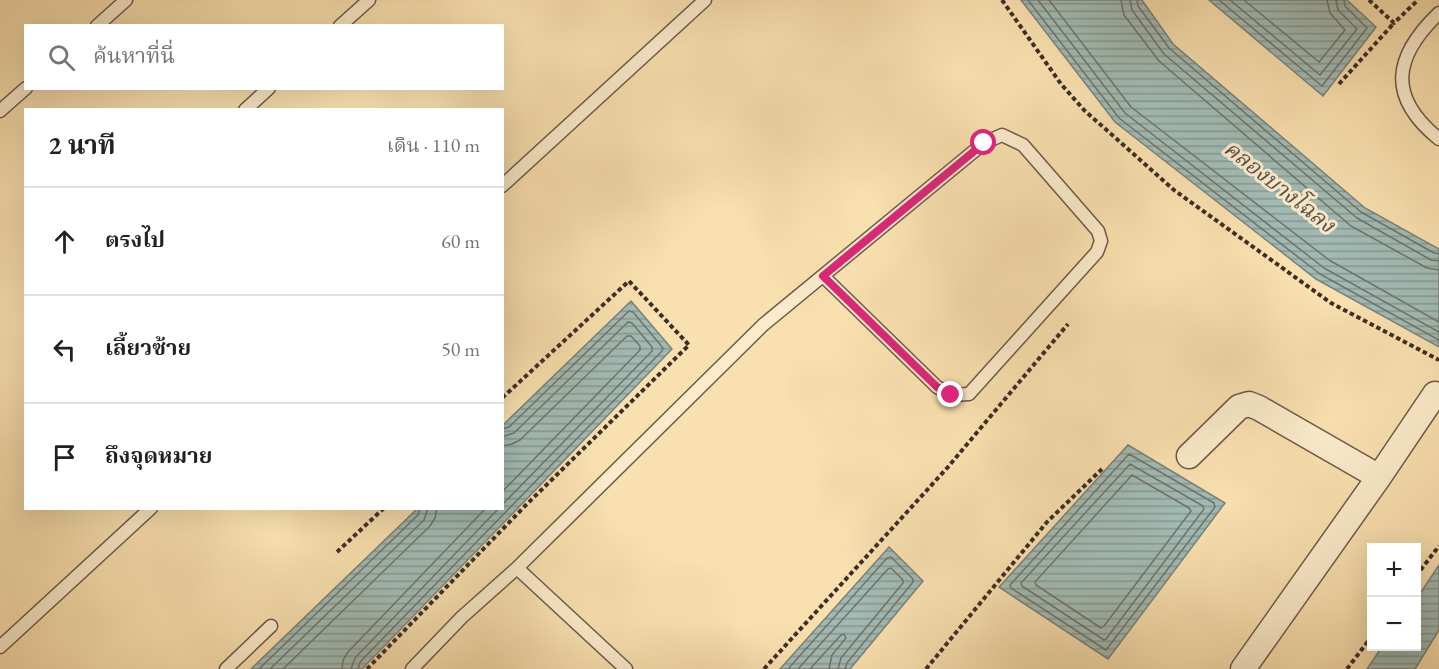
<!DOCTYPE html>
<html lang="th">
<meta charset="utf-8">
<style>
:root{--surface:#fff;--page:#f6f6f6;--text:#202124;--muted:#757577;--line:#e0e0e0}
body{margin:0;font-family:"EB Garamond","Noto Serif Thai",serif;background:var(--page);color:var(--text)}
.controls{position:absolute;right:18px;bottom:18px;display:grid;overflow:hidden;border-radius:0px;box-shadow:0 6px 24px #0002}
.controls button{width:54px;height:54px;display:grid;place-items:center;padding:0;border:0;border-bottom:2px solid var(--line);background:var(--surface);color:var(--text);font:30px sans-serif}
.stop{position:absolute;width:18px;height:18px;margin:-14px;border:4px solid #db2777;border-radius:50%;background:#fff}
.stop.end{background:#db2777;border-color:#fff;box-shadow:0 2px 6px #0008}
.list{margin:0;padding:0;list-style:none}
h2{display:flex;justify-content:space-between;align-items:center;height:78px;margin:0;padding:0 24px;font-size:26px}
h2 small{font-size:20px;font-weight:400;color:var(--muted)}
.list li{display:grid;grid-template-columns:39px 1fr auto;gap:18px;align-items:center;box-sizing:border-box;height:108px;padding:0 24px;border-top:2px solid var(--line)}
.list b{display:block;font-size:22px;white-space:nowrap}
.list em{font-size:20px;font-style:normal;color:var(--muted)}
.icon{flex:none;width:33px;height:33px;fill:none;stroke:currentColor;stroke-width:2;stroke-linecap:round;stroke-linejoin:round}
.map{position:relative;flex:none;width:1439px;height:669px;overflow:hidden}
.search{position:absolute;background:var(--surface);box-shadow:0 6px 24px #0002;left:24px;top:24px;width:480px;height:66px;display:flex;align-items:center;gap:15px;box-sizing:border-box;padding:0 21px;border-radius:0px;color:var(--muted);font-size:22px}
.panel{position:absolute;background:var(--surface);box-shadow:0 6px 24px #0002;left:24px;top:108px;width:480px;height:402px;border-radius:0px}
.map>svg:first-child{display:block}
.water{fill:url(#water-rules);stroke:#79827b;stroke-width:1.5}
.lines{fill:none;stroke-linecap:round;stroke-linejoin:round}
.shore{stroke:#70746c;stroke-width:1.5}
.service-casing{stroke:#6d5a48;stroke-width:15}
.minor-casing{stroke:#6d5a48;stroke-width:27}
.path{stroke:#3e2d25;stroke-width:4;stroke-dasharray:4.5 3;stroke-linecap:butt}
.service{stroke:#fbebcb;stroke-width:12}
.minor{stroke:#fbebcb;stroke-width:24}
.route{stroke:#db2777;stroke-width:8}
.labels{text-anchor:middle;stroke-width:6;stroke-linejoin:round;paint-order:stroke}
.water-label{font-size:22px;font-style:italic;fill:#575049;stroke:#fbebcb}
</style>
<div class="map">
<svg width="1439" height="669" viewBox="0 0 1439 669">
<defs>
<pattern id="water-rules" width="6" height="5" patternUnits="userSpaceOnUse" patternTransform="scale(1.5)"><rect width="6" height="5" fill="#a1bbb4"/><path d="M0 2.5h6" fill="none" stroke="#859892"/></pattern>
</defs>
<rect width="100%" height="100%" fill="#f9e0af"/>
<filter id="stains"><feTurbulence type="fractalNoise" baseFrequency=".00333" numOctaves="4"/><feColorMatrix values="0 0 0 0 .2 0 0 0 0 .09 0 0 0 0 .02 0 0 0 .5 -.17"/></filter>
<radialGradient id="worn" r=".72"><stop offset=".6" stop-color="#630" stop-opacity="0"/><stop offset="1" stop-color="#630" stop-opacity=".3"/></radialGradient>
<path class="water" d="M 1021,0 L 1142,0 L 1173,44 L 1365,208 L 1439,249 L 1439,347 L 1316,279 L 1115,122 Z
M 1209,0 L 1347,0 L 1376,27 L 1323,96 Z
M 631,301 L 672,349 L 362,669 L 251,669 L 417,509 L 502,508 L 503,425 Z
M 1128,445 L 1225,503 L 1108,659 L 999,587 Z
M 889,547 L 923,581 L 850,669 L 780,669 Z
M 1439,565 L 1439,630 L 1415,669 L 1367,669 L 1382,647 L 1416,646 L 1417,598 Z"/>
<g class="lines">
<path class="shore" d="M 1028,0 L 1119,118 L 1320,274 L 1439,340
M 1038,0 L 1125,113 L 1324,268 L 1439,332
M 1049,0 L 1131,107 L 1329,260 L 1439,322
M 1121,0 L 1124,15 L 1159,61 L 1351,226 L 1427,268 L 1439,270
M 1130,0 L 1132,10 L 1164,54 L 1357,218 L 1431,260 L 1439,261
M 1137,0 L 1138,6 L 1169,48 L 1361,212 L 1434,253 L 1439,254
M 1219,0 L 1322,86 L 1367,28 L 1345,6 L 1344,0
M 1230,0 L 1320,75 L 1357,29 L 1338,10 L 1336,0
M 1244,0 L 1319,62 L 1345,30 L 1330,13 L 1327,0
M 502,437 L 514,433 L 628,322 L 632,323 L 652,347 L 652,351 L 502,505
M 502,446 L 512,444 L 520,440 L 627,336 L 631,336 L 640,346 L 640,350 L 502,492
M 1129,454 L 1214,503 L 1215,507 L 1106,650 L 1011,588 L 1010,585 Z
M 1130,464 L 1203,506 L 1204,509 L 1106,639 L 1104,640 L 1022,586 L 1021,583 Z
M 1132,475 L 1189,508 L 1191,511 L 1104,626 L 1101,628 L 1036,585 L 1035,582 Z
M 259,669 L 418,515 L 420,508
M 270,669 L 424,520 L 428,508
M 283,669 L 430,526 L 435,518 L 437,508
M 342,669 L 343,660 L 348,652 L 486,508
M 351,669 L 355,658 L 499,508
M 358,669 L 360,662 L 662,351 L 663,348 L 633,312 L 629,311 L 509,427 L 502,429
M 788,669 L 887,558 L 891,557 L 913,579 L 913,582 L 847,663 L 845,669
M 798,669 L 888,569 L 891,568 L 903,580 L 903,583 L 841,658 L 838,669
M 810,669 L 841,635 L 844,634 L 846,638 L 832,655 L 829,669"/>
<g class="service-casing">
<path id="service" d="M 1439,13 C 1393,57 1387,97 1439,139
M 97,26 L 126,0
M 340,26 L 369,0
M 245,110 L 269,88
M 0,111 L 26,88
M 502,186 L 705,0
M 517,568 L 626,669
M 0,647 L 151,508
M 226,669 L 271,626
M 412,669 L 462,617 L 517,568 L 763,325 L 984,143 L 1002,135 L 1023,145 L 1098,231 L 1101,241 L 1097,252 L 969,394 L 951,395 L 937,387 L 823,276"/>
</g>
<g class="minor-casing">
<path id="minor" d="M 1189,456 L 1239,407 L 1249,404 L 1259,408 L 1379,477
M 1243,669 L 1379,477 L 1435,394"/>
</g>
<path class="path" d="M 1002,0 L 1061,84 L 1084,110 L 1174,190 L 1331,303 L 1439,360
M 1369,0 L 1394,23 L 1418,0
M 1339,84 L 1394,23
M 337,552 L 384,508
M 1416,576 L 1439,546
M 367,669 L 526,505 L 689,345 L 629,281 L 502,398
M 764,669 L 948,467 L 1068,324
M 926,669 L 1047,522 L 1102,469
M 1347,669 L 1372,636"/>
<use href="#service" class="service"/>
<use href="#minor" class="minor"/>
</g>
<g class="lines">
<path class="route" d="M 951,395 L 937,387 L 823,276 L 984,143"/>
</g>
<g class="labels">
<g class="water-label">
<text transform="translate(1280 186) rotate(38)" y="8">คลองบางโฉลง</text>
</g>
</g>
<rect width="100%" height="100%" filter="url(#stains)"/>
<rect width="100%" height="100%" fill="url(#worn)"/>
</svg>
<div class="controls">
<button>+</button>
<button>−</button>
</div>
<div class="stop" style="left:984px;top:143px"></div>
<div class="stop end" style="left:951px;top:395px"></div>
<div class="search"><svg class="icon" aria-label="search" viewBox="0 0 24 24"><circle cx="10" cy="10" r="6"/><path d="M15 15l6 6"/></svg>ค้นหาที่นี่</div>
<section class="panel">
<h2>2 นาที<small>เดิน · 110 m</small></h2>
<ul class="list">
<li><svg class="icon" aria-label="ahead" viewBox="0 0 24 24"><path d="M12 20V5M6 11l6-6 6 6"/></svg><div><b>ตรงไป</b></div><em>60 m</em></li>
<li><svg class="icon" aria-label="left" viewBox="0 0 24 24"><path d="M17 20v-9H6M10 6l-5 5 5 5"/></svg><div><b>เลี้ยวซ้าย</b></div><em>50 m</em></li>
<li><svg class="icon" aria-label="arrive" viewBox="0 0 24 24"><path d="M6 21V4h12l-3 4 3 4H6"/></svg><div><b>ถึงจุดหมาย</b></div></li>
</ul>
</section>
</div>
